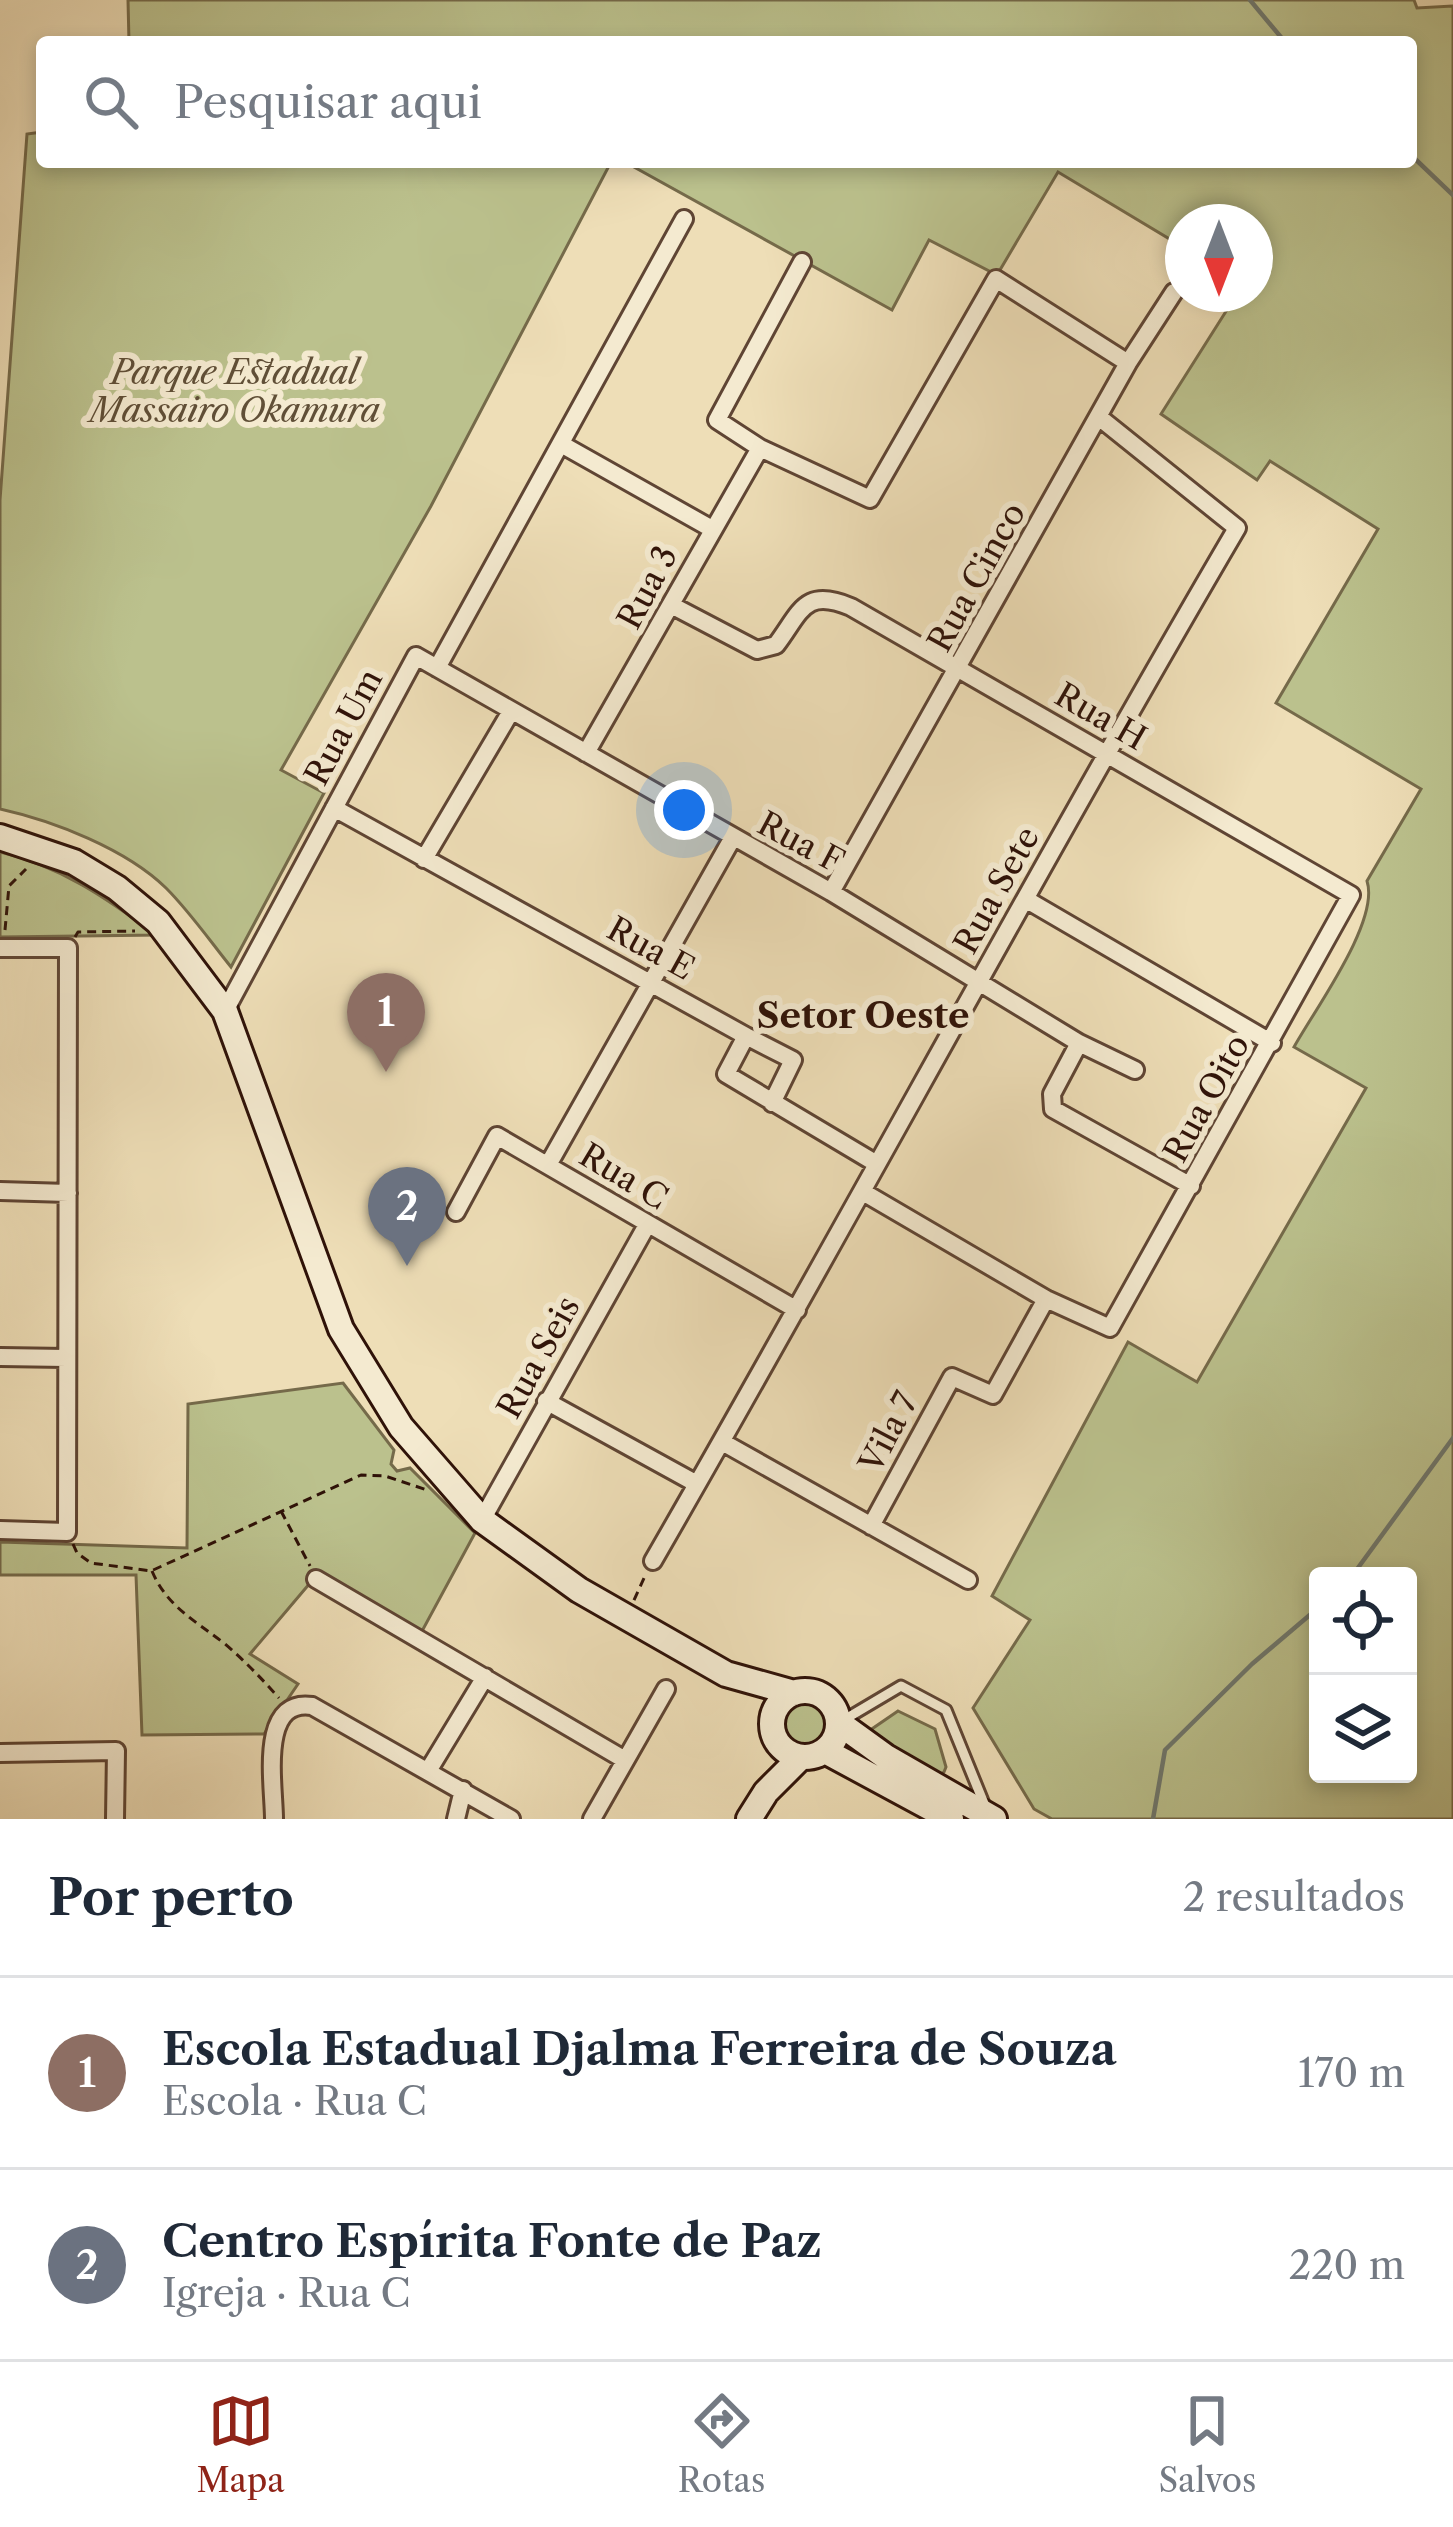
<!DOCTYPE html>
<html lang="pt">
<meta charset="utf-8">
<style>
:root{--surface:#fff;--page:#f6f6f7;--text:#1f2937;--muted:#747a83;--line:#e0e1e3;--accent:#8f2418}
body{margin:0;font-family:"Libre Caslon Text",serif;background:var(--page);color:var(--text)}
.controls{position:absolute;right:36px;bottom:36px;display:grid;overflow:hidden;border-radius:12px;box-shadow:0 6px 18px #0003}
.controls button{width:108px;height:108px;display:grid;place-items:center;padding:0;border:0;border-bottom:3px solid var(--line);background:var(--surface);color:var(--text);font:60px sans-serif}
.compass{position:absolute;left:1165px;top:204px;width:108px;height:108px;border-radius:50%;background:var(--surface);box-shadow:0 6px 18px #0003;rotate:180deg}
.you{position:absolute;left:684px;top:810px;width:42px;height:42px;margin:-30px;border:9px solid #fff;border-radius:50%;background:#1a73e8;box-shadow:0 0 0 18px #1a73e833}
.badge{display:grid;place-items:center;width:78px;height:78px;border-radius:50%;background:var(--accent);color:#fff;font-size:39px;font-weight:700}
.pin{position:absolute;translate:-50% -99px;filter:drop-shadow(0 3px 6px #0008)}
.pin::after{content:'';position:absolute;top:63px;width:42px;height:36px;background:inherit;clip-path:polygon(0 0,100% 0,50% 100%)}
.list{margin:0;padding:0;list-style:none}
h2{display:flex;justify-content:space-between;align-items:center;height:156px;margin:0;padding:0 48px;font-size:51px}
h2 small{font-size:39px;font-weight:400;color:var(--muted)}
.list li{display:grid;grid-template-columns:78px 1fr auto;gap:36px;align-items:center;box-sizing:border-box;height:192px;padding:0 48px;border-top:3px solid var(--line)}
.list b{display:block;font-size:45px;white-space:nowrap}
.list p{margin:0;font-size:39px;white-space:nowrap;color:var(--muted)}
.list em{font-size:39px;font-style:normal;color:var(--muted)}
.icon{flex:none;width:66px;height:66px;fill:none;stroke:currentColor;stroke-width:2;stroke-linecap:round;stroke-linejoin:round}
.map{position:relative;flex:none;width:1453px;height:1819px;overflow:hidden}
.search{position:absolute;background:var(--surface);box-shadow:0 6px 18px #0003;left:36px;right:36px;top:36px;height:132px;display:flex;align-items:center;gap:30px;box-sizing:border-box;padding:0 42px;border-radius:12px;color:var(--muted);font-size:45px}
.sheet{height:540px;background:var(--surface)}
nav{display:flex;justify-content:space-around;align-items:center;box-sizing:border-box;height:168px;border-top:3px solid var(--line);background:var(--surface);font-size:33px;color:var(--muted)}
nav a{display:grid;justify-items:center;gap:6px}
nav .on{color:var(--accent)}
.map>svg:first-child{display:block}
.green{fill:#bbc18d;stroke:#756a4a;stroke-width:3;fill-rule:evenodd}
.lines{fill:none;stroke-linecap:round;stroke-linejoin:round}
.stream{stroke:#6f786e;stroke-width:4.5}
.service-casing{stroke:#5f4534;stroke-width:15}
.minor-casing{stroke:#5f4534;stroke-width:22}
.secondary-casing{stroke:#2f1208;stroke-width:30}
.path{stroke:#2f1208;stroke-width:3;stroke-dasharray:9 6;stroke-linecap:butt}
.service{stroke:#f4ead0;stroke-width:9}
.minor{stroke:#f4ead0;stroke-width:16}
.secondary{stroke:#f4ead0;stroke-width:24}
.labels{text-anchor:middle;stroke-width:12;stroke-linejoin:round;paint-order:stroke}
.park-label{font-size:33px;font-style:italic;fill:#604f37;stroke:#f4ead0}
.street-label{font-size:33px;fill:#2f1208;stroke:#f4ead0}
.neighbourhood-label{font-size:36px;font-weight:bold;fill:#2f1208;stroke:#f4ead0}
</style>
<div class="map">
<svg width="1453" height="1819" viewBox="0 0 1453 1819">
<rect width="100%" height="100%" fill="#eedeb7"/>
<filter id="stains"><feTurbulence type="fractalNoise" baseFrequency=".00167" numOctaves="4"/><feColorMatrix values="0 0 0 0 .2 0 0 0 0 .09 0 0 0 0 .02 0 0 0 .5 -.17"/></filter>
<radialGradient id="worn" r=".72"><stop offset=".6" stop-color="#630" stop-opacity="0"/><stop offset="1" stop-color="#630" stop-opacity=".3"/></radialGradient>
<path class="green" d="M 128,0 L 1414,0 L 1417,8 L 1453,6 L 1453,1819 L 1052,1819 L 1034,1809 L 973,1708 L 1030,1620 L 992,1596 L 1128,1342 L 1197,1382 L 1366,1088 L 1294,1047 C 1315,1009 1380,921 1367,881 L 1421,789 L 1276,703 L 1378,529 L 1270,461 L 1257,480 L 1161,414 L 1237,294 L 1255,294 L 1255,222 L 1183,222 L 1183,247 L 1058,172 L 997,275 L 929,240 L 892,310 L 625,162 L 1411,162 L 1411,42 L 129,42 ZM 1318,1576 L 1408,1576 L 1408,1774 L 1318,1774 Z
M 42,132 L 42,162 L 611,162 L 431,506 L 281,770 L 324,793 L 231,967 C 210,941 190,912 166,888 C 126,849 54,821 0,809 L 0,500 L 27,134 Z
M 0,852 C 60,866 107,898 156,935 L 0,937 Z
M 343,1383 L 394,1450 L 391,1464 L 397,1471 L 410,1468 L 475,1533 L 421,1633 L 316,1576 L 250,1654 L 298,1684 L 264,1734 L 142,1735 L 136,1575 L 0,1575 L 0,1542 L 187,1548 L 188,1404 Z
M782 1726a23 23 0 1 1 46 0a23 23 0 1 1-46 0Z
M 898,1711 L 935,1729 L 946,1767 L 944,1772 L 939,1775 L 866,1733 Z"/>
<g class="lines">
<path class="stream" d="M 1250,0 L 1285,42
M 1411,155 L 1453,195
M 1352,1576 L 1453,1438
M 1153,1819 L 1165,1750 L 1252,1664 L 1318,1608"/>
<g class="service-casing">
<path id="service" d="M 842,1721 L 901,1686 L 946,1710 L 985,1806"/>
</g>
<g class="minor-casing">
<path id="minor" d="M 802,262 L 717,420 L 760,448 L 870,499 L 996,279 L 1128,363
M 561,444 L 712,529
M 673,606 L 757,650 L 776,645 C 801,612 804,587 851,607 L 1351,895 L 1110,1328 L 1046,1299 L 863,1192
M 437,668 L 684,219
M 586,753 L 760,448
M 334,808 L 746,1036 L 726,1074 L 877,1164
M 424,859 L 510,713
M 831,892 L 1128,363 L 1174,292
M 1027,900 L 1272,1043
M 0,948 L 68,948 L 67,1532 L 0,1530
M 225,1011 L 416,656 L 831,892 L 1079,1043 L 1135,1070
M 746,1036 L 793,1060 L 772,1103
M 1079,1043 L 1052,1094 L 1053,1109 L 1191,1186
M 548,1165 L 732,839
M 0,1191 L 68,1193
M 456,1212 L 497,1136 L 797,1310
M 0,1357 L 66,1358
M 546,1401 L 697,1484
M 724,1443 L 968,1580
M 482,1520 L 647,1225
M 871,1526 L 952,1377 L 993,1395 L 1046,1299
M 653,1561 C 851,1218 1037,869 1237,528 L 1100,418
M 316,1579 L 625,1760
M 0,1753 L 116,1751 L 115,1819
M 428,1771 L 485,1677
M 274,1819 C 274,1785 258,1698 312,1706 L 511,1819
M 456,1819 L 463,1790
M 592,1819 L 666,1689"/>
</g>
<g class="secondary-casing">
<path id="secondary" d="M 0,837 L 74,862 L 117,888 L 158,922 L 225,1011 L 341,1329 L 401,1427 L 482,1520 L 579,1590 L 726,1674 L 794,1693
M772 1724a33 33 0 1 1 66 0a33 33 0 1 1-66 0Z
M 839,1723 L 886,1757 L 994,1819
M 825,1751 L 951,1819
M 749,1819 L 766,1792 L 801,1757"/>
</g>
<path class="path" d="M 5,930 L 9,886 L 26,869
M 75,937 L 78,932 L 135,931
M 281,1511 L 310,1566
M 73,1544 L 77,1553 L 91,1563 L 151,1571 L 361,1475 L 385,1476 L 427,1490
M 152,1571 C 167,1607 196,1621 225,1644 C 245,1661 262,1679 279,1698
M 634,1600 L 645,1576"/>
<use href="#service" class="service"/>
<use href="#minor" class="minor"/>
<use href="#secondary" class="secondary"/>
</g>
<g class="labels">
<g class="park-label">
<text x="235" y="384">Parque Estadual<tspan x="235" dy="38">Massairo Okamura</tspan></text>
</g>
<g class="street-label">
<text transform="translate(976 577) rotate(-61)" y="12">Rua Cinco</text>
<text transform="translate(647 587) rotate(-62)" y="12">Rua 3</text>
<text transform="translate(1101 716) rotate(30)" y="12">Rua H</text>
<text transform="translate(343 727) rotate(-62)" y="12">Rua Um</text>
<text transform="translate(801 842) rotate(28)" y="12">Rua F</text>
<text transform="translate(996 890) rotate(-61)" y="12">Rua Sete</text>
<text transform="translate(651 948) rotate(29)" y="12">Rua E</text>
<text transform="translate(1206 1098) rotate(-61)" y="12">Rua Oito</text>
<text transform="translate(624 1176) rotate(31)" y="12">Rua C</text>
<text transform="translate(538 1357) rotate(-61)" y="12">Rua Seis</text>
<text transform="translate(888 1432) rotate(-62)" y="12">Vila 7</text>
</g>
<g class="neighbourhood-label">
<text x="863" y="1028">Setor Oeste</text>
</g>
</g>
<rect width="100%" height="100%" filter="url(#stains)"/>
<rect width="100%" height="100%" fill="url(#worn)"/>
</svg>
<div class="controls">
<button><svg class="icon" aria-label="locate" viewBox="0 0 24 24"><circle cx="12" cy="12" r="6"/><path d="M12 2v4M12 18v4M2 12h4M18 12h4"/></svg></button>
<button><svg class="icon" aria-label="layers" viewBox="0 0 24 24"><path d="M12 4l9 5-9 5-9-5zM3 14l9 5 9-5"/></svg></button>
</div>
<svg class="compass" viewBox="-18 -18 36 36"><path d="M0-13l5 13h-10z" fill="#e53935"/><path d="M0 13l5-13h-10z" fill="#747a83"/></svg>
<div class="you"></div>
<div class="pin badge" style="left:386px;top:1072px;background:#8d6e63">1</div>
<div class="pin badge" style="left:407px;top:1266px;background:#6b7280">2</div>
<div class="search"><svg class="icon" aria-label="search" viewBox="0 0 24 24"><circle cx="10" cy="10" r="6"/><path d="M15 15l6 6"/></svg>Pesquisar aqui</div>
</div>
<section class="sheet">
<h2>Por perto<small>2 resultados</small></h2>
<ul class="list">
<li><span class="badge" style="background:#8d6e63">1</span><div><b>Escola Estadual Djalma Ferreira de Souza</b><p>Escola · Rua C</p></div><em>170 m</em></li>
<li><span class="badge" style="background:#6b7280">2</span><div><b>Centro Espírita Fonte de Paz</b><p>Igreja · Rua C</p></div><em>220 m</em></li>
</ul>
</section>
<nav>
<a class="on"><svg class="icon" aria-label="map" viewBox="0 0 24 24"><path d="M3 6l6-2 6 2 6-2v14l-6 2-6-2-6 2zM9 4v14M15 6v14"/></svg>Mapa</a>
<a><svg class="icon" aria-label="directions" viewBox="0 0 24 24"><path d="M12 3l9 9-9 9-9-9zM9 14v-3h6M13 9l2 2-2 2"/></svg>Rotas</a>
<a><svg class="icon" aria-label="saved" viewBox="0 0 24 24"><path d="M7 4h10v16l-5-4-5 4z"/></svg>Salvos</a>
</nav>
